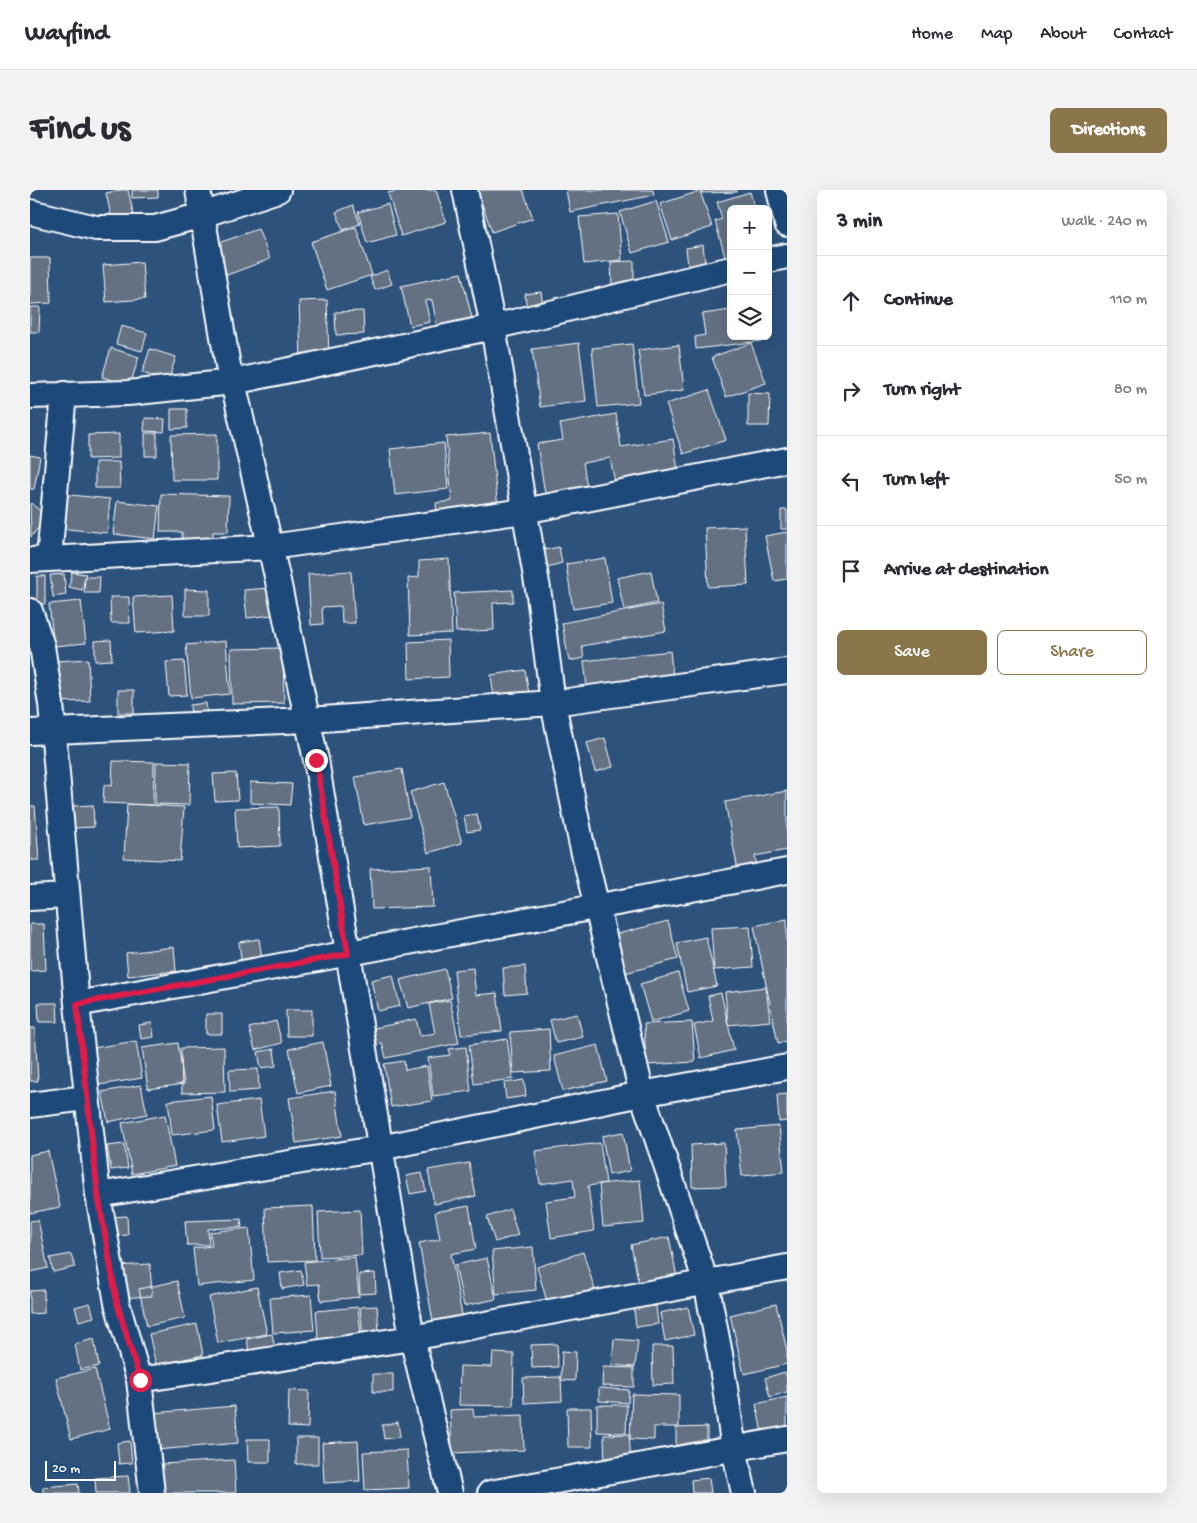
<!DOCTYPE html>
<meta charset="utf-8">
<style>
:root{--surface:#fff;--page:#f2f2f3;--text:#2b2b33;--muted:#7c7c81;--line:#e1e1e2;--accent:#8a764a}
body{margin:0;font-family:"Gochi Hand",sans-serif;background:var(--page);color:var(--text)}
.controls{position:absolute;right:15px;top:15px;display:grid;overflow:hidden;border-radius:8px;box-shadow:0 5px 20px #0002}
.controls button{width:45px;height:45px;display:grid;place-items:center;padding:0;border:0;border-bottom:1px solid var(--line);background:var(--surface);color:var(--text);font:25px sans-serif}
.scale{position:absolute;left:15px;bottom:12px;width:71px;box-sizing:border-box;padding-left:5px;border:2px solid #fff;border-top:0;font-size:14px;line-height:18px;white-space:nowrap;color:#fff;-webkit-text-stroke:4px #1f4a7a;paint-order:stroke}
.stop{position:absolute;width:15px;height:15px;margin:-11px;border:4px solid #e11d48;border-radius:50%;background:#fff}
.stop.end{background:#e11d48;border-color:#fff;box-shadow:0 1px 5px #0008}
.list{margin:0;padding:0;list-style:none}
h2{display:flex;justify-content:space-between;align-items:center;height:65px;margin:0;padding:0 20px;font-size:21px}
h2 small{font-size:16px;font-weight:400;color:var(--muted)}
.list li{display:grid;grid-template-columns:32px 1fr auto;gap:15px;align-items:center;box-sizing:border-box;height:90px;padding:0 20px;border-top:1px solid var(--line)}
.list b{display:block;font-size:19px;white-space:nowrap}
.list em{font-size:16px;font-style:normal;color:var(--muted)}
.actions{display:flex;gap:10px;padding:15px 20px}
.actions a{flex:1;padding:11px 0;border:1px solid var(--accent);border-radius:8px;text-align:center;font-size:18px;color:var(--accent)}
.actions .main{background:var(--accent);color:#fff}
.icon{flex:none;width:28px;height:28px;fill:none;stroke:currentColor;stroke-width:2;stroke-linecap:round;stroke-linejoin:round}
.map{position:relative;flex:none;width:757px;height:1303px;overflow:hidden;border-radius:8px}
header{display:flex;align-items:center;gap:30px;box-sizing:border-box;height:70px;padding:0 25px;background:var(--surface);border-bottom:1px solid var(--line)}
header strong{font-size:24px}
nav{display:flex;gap:28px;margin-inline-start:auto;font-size:18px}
.intro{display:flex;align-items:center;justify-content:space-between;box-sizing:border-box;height:120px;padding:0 30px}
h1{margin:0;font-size:35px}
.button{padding:12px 22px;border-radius:8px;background:var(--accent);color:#fff;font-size:18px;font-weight:700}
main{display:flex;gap:30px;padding:0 30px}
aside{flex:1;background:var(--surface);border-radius:8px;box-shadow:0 5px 20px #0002}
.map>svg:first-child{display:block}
.building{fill:#647183;stroke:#fff}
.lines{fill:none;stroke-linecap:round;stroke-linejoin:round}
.minor-casing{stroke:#fff;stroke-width:28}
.minor{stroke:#1f4a7a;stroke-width:24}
.route{stroke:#e11d48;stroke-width:6}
</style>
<header>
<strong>Wayfind</strong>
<nav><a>Home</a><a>Map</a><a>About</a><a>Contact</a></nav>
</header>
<div class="intro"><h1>Find us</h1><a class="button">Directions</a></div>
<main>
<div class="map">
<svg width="757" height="1303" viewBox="0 0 757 1303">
<rect width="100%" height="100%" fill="#2d527c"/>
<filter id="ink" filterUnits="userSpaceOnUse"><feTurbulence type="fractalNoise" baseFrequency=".02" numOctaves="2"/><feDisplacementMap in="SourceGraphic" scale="10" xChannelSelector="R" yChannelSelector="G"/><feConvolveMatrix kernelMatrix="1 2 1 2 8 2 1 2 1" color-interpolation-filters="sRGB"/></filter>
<g filter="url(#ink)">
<path class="building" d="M 90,0 L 98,0 L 104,26 L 82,30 L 76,3 Z
M 102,0 L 128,0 L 128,7 L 102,8 Z
M 369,0 L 406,0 L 416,32 L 371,46 L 358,3 Z
M 447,0 L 493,0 L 503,28 L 462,42 Z
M 536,0 L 623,0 L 624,5 L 540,22 Z
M 672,0 L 707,0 L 707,2 L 672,3 Z
M 670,1 L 682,37 L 642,50 L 630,14 Z
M 720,2 L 725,19 L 701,19 L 701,69 L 696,70 L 685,31 L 692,29 L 687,12 Z
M 626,11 L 639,52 L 602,63 L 590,22 Z
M 358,14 L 366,45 L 337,53 L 328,22 Z
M 323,15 L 330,34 L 313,40 L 306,22 Z
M 588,24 L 592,70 L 554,74 L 549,27 Z
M 326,37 L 342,85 L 297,100 L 281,52 Z
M 228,39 L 240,69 L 197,85 L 186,54 Z
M 673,55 L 675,73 L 658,76 L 656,58 Z
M 0,68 L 20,68 L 21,113 L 0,114 Z
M 604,71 L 604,96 L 582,96 L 581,72 Z
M 112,72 L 115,109 L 76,112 L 73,75 Z
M 357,80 L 362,94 L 345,100 L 340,87 Z
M 431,83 L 442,128 L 407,136 L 402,110 L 395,111 L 400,132 L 380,136 L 371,96 Z
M 511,102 L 513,117 L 497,120 L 495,104 Z
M 297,110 L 299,167 L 271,168 L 269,111 Z
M 0,117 L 10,117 L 9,142 L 0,142 Z
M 701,120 L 701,146 L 730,146 L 731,151 L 666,159 L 665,147 L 675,145 L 672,124 Z
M 333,121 L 334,144 L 306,145 L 305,122 Z
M 91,136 L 117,143 L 112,161 L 86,154 Z
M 549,153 L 556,211 L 510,217 L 502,159 Z
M 721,153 L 736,193 L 696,207 L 682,167 Z
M 602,154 L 609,213 L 568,217 L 562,158 Z
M 649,155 L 654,200 L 614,205 L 608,160 Z
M 81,158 L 109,167 L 100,195 L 72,187 Z
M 120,159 L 146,167 L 138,191 L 112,183 Z
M 679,200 L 696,250 L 653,264 L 636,214 Z
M 718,203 L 740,204 L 739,236 L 718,236 Z
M 141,219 L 157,219 L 157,238 L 141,239 Z
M 586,224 L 591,257 L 643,249 L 649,286 L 586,297 L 580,268 L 553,273 L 558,303 L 516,310 L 507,254 L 533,250 L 530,234 Z
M 115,228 L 135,229 L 134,242 L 114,241 Z
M 115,243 L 127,243 L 127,266 L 115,266 Z
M 460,243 L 468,318 L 407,324 L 406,313 L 422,311 L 416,247 Z
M 89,244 L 89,268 L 58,269 L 58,245 Z
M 187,244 L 187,290 L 142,290 L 141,245 Z
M 414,253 L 418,299 L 365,305 L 360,259 Z
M 0,265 L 10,267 L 4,299 L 0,299 Z
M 65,272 L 89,272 L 90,298 L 65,298 Z
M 31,304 L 80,309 L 77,343 L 28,338 Z
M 131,304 L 199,306 L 198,342 L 183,342 L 183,360 L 152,359 L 152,342 L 130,342 Z
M 87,311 L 129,316 L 125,349 L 83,344 Z
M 1,313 L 17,327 L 1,347 L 0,314 Z
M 751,320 L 757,320 L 757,339 L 751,339 Z
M 715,336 L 718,395 L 678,397 L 675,338 Z
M 757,342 L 757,389 L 744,391 L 735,346 Z
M 529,357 L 532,373 L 517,377 L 514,360 Z
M 575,368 L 582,413 L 543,419 L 536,374 Z
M 419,369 L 422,443 L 380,445 L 378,388 L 389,387 L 389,371 Z
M 321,381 L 325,433 L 312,433 L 311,416 L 292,417 L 293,434 L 281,435 L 278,384 Z
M 621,381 L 627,413 L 594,420 L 587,388 Z
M 42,382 L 56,384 L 52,400 L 39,397 Z
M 34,384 L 36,405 L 23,407 L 20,385 Z
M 7,386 L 15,386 L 15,414 L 7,414 Z
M 55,387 L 70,387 L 69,403 L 54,403 Z
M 239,398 L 242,425 L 217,428 L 214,400 Z
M 155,399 L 179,400 L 179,426 L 155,426 Z
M 483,400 L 483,412 L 463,413 L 464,440 L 426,442 L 424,403 Z
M 142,405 L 144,441 L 106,443 L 103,407 Z
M 80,407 L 99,407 L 100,433 L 81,433 Z
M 51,411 L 56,453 L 24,456 L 19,414 Z
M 631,414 L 636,441 L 552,456 L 554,468 L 539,471 L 532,433 Z
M 81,450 L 82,470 L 65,471 L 65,451 Z
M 418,450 L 419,487 L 379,489 L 378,452 Z
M 196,451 L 200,504 L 161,508 L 156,455 Z
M 253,458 L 254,513 L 202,514 L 201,459 Z
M 640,461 L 643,487 L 557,497 L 554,471 Z
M 58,469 L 60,511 L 29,512 L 27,471 Z
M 154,471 L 157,505 L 139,506 L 136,472 Z
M 495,480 L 500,510 L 465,515 L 461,485 Z
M 88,500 L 104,500 L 104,523 L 88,523 Z
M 176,513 L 178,532 L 162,534 L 160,515 Z
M 575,548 L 583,577 L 565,582 L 557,553 Z
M 83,571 L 124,572 L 123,615 L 73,613 L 74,595 L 82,596 Z
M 126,572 L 160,573 L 159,615 L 125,614 Z
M 372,579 L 380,627 L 334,635 L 325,587 Z
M 206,583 L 208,610 L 185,611 L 183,584 Z
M 220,592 L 262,594 L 260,615 L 220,613 Z
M 414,592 L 432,653 L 398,663 L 380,602 Z
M 757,601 L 757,660 L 725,666 L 727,677 L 708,681 L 695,612 Z
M 97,614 L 154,617 L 150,671 L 94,668 Z
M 63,615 L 64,637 L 44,638 L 43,616 Z
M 0,616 L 5,616 L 9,670 L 0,670 Z
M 249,617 L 250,656 L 207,658 L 205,618 Z
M 447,624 L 450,640 L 437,642 L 434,626 Z
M 401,676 L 403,717 L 342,719 L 340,679 Z
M 757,729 L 757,851 L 748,853 L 724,736 Z
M 638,731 L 648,769 L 595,783 L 584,745 Z
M 0,734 L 14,734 L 16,780 L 0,781 Z
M 720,736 L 723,777 L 684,780 L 681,738 Z
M 676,747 L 687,796 L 657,802 L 647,753 Z
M 229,749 L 233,774 L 212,777 L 209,752 Z
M 144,757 L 146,781 L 98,786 L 96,763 Z
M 495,776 L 497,803 L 475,805 L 473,778 Z
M 443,778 L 446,805 L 467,803 L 472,841 L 431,845 L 424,780 Z
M 415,779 L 422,808 L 378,818 L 370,790 Z
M 648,783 L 659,821 L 621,832 L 610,794 Z
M 363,785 L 370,816 L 348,821 L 341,790 Z
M 736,797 L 740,831 L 698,835 L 695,802 Z
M 691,803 L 704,860 L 671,868 L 664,835 L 683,831 L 678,806 Z
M 420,810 L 429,853 L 356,868 L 352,853 L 343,854 L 340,839 L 386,829 L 390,846 L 405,843 L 399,814 Z
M 8,813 L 27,813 L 28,832 L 9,832 Z
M 256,820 L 282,820 L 282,846 L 257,846 Z
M 176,824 L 192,824 L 192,844 L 176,844 Z
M 547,824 L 553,847 L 526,853 L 520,830 Z
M 246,831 L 252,853 L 225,860 L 219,838 Z
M 662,832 L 665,872 L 616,875 L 614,834 Z
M 122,833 L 124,847 L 111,849 L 109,835 Z
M 0,838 L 5,838 L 8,891 L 0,891 Z
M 519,839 L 521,881 L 483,883 L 480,842 Z
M 477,849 L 483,889 L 444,894 L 439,855 Z
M 106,851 L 112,888 L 69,895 L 63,858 Z
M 293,852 L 301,896 L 268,903 L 259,859 Z
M 148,853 L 154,894 L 118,899 L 112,858 Z
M 568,855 L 577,891 L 533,901 L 524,866 Z
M 194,857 L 195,902 L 152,903 L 151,858 Z
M 436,857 L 441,901 L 403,906 L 398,868 L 420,865 L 419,859 Z
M 244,859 L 246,876 L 231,878 L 228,862 Z
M 374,871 L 375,880 L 397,876 L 402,911 L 361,917 L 354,874 Z
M 228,879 L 229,900 L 200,902 L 199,880 Z
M 494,890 L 496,906 L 476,909 L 474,893 Z
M 111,895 L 117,924 L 78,932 L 72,902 Z
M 305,901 L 312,946 L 266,953 L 259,908 Z
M 757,904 L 757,931 L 749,932 L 747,905 Z
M 181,906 L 185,940 L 142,945 L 138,911 Z
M 229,910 L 234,946 L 192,952 L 187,915 Z
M 135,925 L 145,976 L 102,984 L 92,933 Z
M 749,936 L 754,982 L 712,986 L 707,940 Z
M 593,942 L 600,981 L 579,985 L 572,946 Z
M 570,953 L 576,993 L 558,996 L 564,1041 L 521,1048 L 516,1011 L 545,1007 L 543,989 L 510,994 L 505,961 Z
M 694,953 L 696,996 L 662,997 L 661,955 Z
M 94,954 L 98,978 L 81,980 L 77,956 Z
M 18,961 L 30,1017 L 0,1023 L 0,965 Z
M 439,973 L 446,1006 L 404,1014 L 398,980 Z
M 392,983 L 396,1001 L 380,1004 L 376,986 Z
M 610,990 L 614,1033 L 573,1037 L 569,994 Z
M 283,1016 L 285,1070 L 237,1072 L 235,1018 Z
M 439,1016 L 446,1059 L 421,1064 L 433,1131 L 404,1137 L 389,1053 L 410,1049 L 405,1022 Z
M 480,1019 L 488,1045 L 465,1052 L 457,1027 Z
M 330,1020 L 332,1065 L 290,1067 L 288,1022 Z
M 97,1026 L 98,1045 L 83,1046 L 81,1027 Z
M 211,1029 L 212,1037 L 178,1039 L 179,1055 L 157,1055 L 155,1031 Z
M 8,1030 L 18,1078 L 0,1082 L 0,1031 Z
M 219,1038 L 224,1090 L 167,1096 L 163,1058 L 182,1056 L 180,1042 Z
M 639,1047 L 647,1087 L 609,1095 L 601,1055 Z
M 503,1057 L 506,1100 L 466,1104 L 462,1061 Z
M 553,1062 L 565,1100 L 518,1115 L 507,1077 Z
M 41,1064 L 45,1077 L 23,1082 L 20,1068 Z
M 325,1067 L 329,1107 L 291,1111 L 289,1094 L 277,1095 L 274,1072 Z
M 457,1068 L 466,1109 L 434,1116 L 425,1075 Z
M 120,1074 L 122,1106 L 89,1108 L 87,1076 Z
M 271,1080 L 274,1095 L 252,1099 L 250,1083 Z
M 345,1083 L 346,1103 L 330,1104 L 329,1084 Z
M 147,1091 L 155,1128 L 117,1136 L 109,1099 Z
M 227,1097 L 237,1144 L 188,1153 L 179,1107 Z
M 14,1100 L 14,1123 L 0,1124 L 0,1101 Z
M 281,1105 L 284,1140 L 243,1143 L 240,1108 Z
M 60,1113 L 64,1127 L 49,1131 L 45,1117 Z
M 746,1114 L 757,1160 L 757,1174 L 714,1184 L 700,1125 Z
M 347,1116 L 350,1155 L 334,1157 L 330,1117 Z
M 626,1116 L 628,1134 L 606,1137 L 604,1118 Z
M 328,1117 L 332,1153 L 289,1157 L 286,1121 Z
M 658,1117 L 664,1145 L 635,1151 L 630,1123 Z
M 167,1134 L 173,1165 L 126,1175 L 119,1144 Z
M 242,1144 L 246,1163 L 220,1168 L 217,1149 Z
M 64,1149 L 69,1176 L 50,1180 L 45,1154 Z
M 584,1149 L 608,1151 L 605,1177 L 582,1175 Z
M 527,1154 L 528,1177 L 502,1178 L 501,1155 Z
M 622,1156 L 643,1156 L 644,1194 L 623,1195 Z
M 532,1161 L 546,1162 L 545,1191 L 531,1190 Z
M 463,1163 L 484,1164 L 483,1216 L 429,1215 L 430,1176 L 462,1177 Z
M 573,1177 L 604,1178 L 604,1197 L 572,1196 Z
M 65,1179 L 80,1239 L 41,1249 L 26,1188 Z
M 755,1182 L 757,1189 L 757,1202 L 740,1207 L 735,1188 Z
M 343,1184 L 363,1184 L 363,1202 L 343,1202 Z
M 531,1187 L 532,1211 L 494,1213 L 493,1188 Z
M 569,1198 L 599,1200 L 598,1213 L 569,1211 Z
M 259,1200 L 279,1201 L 278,1238 L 258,1237 Z
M 602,1204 L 649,1205 L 649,1237 L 624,1237 L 624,1250 L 600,1249 Z
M 757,1207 L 757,1247 L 734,1252 L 726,1214 Z
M 567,1215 L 597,1215 L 596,1243 L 567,1242 Z
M 205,1216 L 208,1253 L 126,1260 L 123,1223 Z
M 537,1218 L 561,1218 L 562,1257 L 538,1257 Z
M 443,1219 L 444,1227 L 493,1225 L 494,1260 L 422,1263 L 420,1220 Z
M 368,1232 L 370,1247 L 354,1249 L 352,1235 Z
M 677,1237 L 677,1263 L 646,1264 L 646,1238 Z
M 599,1244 L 601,1272 L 575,1274 L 574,1245 Z
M 266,1248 L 288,1248 L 288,1274 L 266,1274 Z
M 217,1249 L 240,1249 L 240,1272 L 218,1272 Z
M 100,1251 L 102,1273 L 89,1274 L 87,1253 Z
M 328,1251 L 330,1291 L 294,1293 L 292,1253 Z
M 377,1260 L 379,1298 L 335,1300 L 333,1262 Z
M 204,1270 L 206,1303 L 133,1303 L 132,1274 Z
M 98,1286 L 100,1303 L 66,1303 L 65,1288 Z
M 679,1288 L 681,1303 L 662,1303 L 661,1290 Z
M 48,1294 L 49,1303 L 13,1303 L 13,1297 Z"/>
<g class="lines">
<g class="minor-casing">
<path id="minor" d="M 168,0 L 198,176 L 203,192 L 248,391 L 286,570 L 382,1148 L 420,1303
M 435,0 L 463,137 L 509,405 L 523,513 L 551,651 L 612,904 L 676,1092 L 690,1164 L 704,1259 L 714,1303
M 749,0 L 757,34
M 0,22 L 66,38 L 125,38 L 172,25 L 248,0
M 738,70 L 757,66
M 0,206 L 98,203 L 203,192 L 463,137 L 701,79
M 19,369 L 34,204
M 0,370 L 241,357 L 494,321 L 757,270
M 0,421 L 12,456 L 21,514 L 47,814 L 68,1005 L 87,1113 L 109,1190 L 122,1303
M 0,542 L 278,530 L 523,513 L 757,481
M 0,708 L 37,706
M 47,814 L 757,681
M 0,915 L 56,908
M 68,1005 L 350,958 L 612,904 L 757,877
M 109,1190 L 382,1148 L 757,1077
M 460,1303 L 757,1249"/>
</g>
<use href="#minor" class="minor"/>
</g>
</g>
<g class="lines" filter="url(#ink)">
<path class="route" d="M 110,1190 L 87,1113 L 68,1005 L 47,814 L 318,764 L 286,570"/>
</g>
</svg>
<div class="controls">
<button>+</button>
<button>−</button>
<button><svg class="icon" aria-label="layers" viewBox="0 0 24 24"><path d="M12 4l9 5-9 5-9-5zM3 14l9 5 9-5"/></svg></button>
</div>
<div class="scale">20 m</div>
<div class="stop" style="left:110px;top:1190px"></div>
<div class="stop end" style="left:286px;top:570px"></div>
</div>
<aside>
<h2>3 min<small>Walk · 240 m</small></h2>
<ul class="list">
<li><svg class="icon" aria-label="ahead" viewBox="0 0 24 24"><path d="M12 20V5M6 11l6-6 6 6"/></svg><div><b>Continue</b></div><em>110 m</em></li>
<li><svg class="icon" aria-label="right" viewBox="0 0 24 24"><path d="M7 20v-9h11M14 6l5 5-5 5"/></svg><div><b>Turn right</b></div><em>80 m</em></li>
<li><svg class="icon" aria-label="left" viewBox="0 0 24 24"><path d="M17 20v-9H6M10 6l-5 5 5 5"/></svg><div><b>Turn left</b></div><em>50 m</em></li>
<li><svg class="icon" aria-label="arrive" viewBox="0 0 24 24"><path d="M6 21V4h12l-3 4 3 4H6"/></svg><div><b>Arrive at destination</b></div></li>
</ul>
<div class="actions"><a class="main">Save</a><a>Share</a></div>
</aside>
</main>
